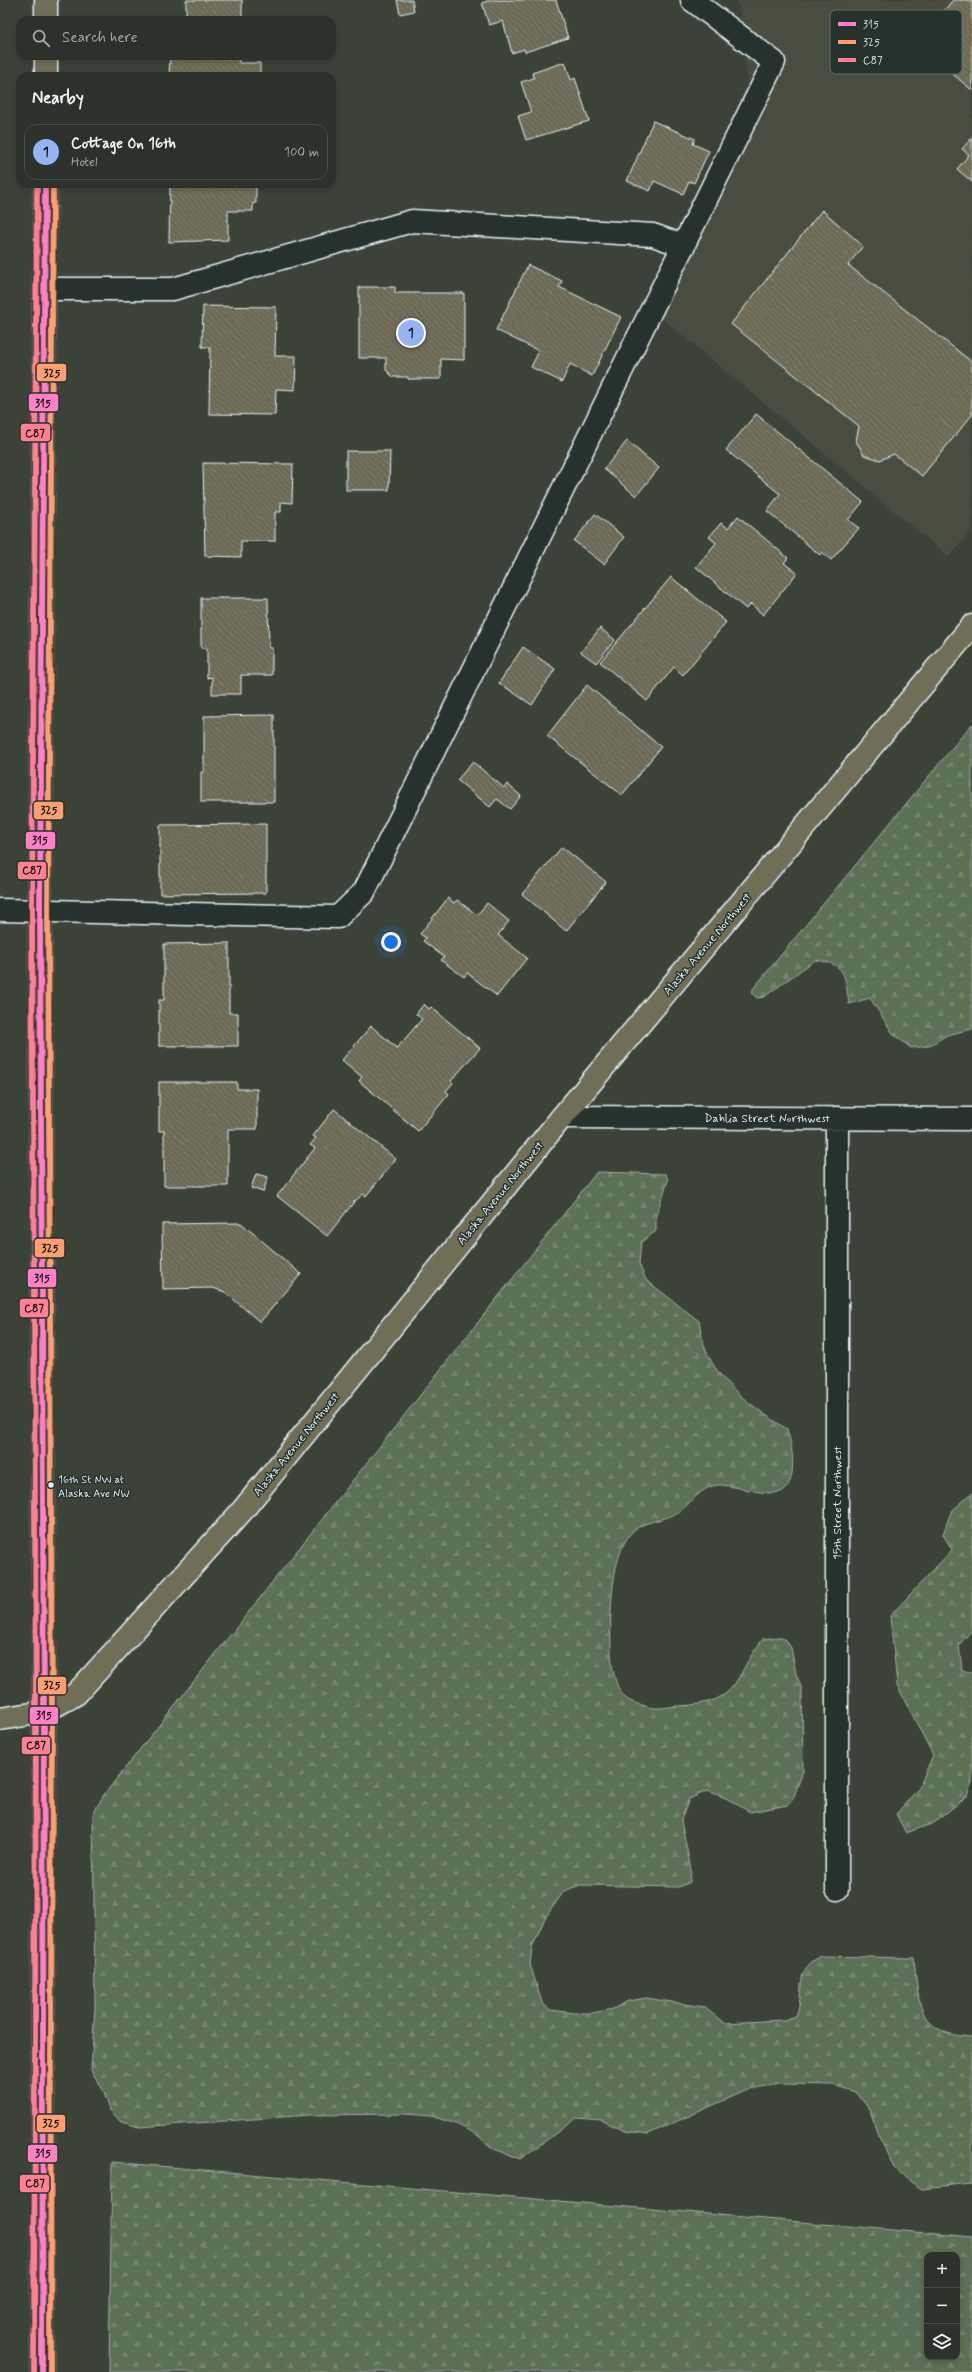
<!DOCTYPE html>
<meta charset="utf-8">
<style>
:root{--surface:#2c322b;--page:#343a33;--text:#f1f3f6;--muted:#a6aaa9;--line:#484d47;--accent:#95b2f1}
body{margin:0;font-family:Mynerve,sans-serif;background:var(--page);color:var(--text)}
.controls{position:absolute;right:12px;bottom:12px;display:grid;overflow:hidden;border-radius:8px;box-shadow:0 2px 6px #0003}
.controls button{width:36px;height:36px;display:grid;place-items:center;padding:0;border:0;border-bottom:1px solid var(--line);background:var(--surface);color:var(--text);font:20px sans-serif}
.you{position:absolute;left:391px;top:942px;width:14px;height:14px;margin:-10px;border:3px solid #fff;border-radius:50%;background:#1a73e8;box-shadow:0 0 0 6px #1a73e833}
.badge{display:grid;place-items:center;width:26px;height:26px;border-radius:50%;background:var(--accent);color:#111;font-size:13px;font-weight:700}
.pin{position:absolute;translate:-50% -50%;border:2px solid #fff;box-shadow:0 1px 4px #0006}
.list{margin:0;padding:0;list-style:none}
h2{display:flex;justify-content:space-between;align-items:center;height:52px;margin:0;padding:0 16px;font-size:17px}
h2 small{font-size:13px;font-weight:400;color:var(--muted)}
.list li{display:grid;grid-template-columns:26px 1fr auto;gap:12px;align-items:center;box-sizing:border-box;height:56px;margin:0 8px 8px;padding:0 8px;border:1px solid var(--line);border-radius:12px}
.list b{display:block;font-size:15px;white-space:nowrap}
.list p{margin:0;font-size:13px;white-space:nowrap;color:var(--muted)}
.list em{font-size:13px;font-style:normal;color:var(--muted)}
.icon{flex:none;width:22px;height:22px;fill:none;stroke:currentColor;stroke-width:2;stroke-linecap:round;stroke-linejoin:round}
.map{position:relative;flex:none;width:972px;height:2372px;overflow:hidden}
.search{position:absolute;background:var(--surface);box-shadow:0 2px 6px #0003;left:16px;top:16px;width:320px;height:44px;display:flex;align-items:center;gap:10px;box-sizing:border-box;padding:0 14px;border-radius:12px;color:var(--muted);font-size:15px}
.panel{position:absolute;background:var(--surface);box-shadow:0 2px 6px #0003;left:16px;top:72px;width:320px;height:116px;border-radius:12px}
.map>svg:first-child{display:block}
.built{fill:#4a4e41}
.forest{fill:url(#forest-firs);stroke:#a2b0a6;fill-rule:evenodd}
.building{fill:url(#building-back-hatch);stroke:#e8f1f8}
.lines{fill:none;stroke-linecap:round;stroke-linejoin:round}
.minor-casing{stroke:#e8f1f8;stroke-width:25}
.major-casing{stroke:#e8f1f8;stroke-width:25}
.minor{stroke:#26332d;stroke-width:22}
.major{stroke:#716e59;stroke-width:22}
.bus-1-casing{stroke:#26332d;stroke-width:9}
.bus-2-casing{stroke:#26332d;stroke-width:9}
.bus-3-casing{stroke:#26332d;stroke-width:9}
.bus-1{stroke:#ff80c5;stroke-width:6}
.bus-2{stroke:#fd9f72;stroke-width:6}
.bus-3{stroke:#ff8094;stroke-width:6}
.bus-dot{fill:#e8f1f8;stroke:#26332d;stroke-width:1.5}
.labels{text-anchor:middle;stroke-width:3;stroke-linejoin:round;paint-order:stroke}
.bus-label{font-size:11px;fill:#e8f1f8;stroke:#26332d;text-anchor:start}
.street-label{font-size:12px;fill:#e8f1f8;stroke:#26332d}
.key{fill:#26332d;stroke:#606c6a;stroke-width:1}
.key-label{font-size:11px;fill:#e8f1f8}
.line-badge{stroke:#26332d;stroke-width:1.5}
.pale-badge-label{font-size:11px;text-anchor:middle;font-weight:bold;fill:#111}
</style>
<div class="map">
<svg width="972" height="2372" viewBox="0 0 972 2372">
<defs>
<pattern id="forest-firs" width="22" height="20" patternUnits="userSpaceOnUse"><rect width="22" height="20" fill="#5b7054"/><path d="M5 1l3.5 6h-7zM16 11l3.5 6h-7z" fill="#73856d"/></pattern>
<pattern id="building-back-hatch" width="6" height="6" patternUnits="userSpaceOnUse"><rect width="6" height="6" fill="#6c6955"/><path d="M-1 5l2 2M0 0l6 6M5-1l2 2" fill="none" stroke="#817f6e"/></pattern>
</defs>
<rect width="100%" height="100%" fill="#3b4339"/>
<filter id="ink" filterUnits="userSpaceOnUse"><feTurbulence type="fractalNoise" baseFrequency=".025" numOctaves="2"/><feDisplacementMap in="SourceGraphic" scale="8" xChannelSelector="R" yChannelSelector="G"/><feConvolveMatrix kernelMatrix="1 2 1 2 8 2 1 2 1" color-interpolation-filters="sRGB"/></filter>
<g filter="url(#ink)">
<path class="built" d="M 738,0 L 972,0 L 972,529 L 949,557 L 656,313 L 748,82 Z"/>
<path class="forest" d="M 972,724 L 972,1029 L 947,1035 L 929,1046 L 911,1048 L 894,1035 L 870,998 L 849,1004 C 845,977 847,963 815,960 L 764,997 L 757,998 L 752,993 L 753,989 Z
M 597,1172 L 666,1174 L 668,1181 L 656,1215 L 656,1231 L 641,1242 L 639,1264 L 646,1280 L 699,1321 C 701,1330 702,1340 705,1348 C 718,1384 757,1410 787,1429 C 792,1444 798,1478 784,1490 C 774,1499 735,1485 719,1485 C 703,1485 692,1502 680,1511 C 667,1520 651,1520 638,1527 C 609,1544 610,1621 611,1650 C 611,1664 615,1692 628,1700 C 633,1703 639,1704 645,1706 C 654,1710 668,1707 678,1706 C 742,1703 730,1681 763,1639 L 779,1637 L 786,1640 L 791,1648 L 796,1674 L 802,1689 L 803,1771 L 793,1799 L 788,1805 L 750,1812 L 726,1798 L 707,1791 L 689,1799 L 681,1820 L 691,1870 L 690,1882 L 679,1887 L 580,1885 L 564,1891 L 545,1918 L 532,1948 L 530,1964 L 542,2003 L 550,2010 L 574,2013 L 593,2013 L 613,2009 L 628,2001 L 646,1998 L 704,2007 L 724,2023 L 784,2020 L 796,2016 C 806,1990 792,1971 821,1956 L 914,1958 C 919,2003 916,2034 972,2037 L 972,2184 L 922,2189 L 911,2182 L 893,2165 L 879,2138 L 870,2110 L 856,2092 L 833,2085 L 779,2084 L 750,2089 L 648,2134 L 625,2131 L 601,2120 L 577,2118 L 520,2159 L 492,2148 L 476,2134 L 456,2124 L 431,2116 L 405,2114 L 310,2115 L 139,2127 L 121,2122 L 110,2110 L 103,2090 L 91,2070 L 95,2007 L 93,1814 L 103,1796 Z
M 972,1493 L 972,1630 L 959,1645 L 962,1670 L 972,1673 L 972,1781 L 967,1796 L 934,1823 L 906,1833 L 896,1814 L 919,1788 L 933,1755 L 897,1685 L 890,1616 L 952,1550 L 943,1534 L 951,1512 Z
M 112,2162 L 972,2237 L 972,2372 L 109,2372 ZM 927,2255 L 957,2255 L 957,2357 L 927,2357 Z"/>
<path class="building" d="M 186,0 L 242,0 L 242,20 L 189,20 L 189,15 L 186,15 Z
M 397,0 L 412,0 L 414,11 L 400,14 Z
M 490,0 L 556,0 L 568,38 L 525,52 L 524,49 L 512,53 L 503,21 L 489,25 L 482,3 Z
M 953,0 L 972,0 L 972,90 L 916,44 Z
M 170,58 L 239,58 L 239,63 L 260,63 L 260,76 L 169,76 Z
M 565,62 L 571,80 L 575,78 L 589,121 L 526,140 L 518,116 L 531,112 L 521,82 L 534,78 L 532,73 Z
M 653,121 L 695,139 L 693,144 L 709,151 L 694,183 L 689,181 L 683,194 L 654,181 L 650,191 L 627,181 Z
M 972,138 L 972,182 L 957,169 L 969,155 L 962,149 Z
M 170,184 L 256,184 L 256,203 L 253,203 L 253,211 L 228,211 L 228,240 L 169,242 Z
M 822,210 L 863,246 L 848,265 L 972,362 L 972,415 L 922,476 L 894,454 L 880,460 L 864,455 L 856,441 L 859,426 L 731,324 Z
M 528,265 L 562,281 L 559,287 L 621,317 L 592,376 L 570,364 L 562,382 L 531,367 L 539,351 L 496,330 Z
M 359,287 L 395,287 L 395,293 L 464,293 L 464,360 L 441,359 L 441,379 L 408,379 L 408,377 L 393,377 L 386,370 L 386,358 L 359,358 Z
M 203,306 L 276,307 L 275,356 L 296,356 L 295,390 L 276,389 L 275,415 L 209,414 L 210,347 L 202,347 Z
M 756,414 L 863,502 L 848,520 L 859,528 L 831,560 L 822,552 L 820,555 L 767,511 L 780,494 L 726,450 Z
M 627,441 L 659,468 L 636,496 L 604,469 Z
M 346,451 L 390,451 L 389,490 L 346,490 Z
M 203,463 L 293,464 L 292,503 L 281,502 L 281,512 L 275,512 L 275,541 L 241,541 L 241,557 L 205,556 Z
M 595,514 L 624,537 L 604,564 L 574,541 Z
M 738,516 L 788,558 L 784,563 L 797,573 L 763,615 L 751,604 L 746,609 L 696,567 L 716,543 L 709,537 L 721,523 L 728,528 Z
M 671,577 L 726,622 L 683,675 L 674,667 L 647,701 L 600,662 Z
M 201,598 L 268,598 L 269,648 L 272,648 L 272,675 L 241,675 L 241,694 L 212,694 L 212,677 L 207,678 L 207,648 L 201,648 Z
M 600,628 L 615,640 L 596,663 L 581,652 Z
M 523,647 L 555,669 L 532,705 L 499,683 Z
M 587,685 L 661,747 L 622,795 L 547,736 Z
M 274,715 L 274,802 L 201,802 L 201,772 L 204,772 L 204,716 Z
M 473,762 L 504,788 L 507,784 L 521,796 L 510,809 L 497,799 L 490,807 L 457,780 Z
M 266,824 L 266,893 L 160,894 L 160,825 Z
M 562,847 L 606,882 L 566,931 L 522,894 Z
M 448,898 L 454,903 L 457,900 L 477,915 L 487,903 L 509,921 L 498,935 L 527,958 L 497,996 L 467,973 L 464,977 L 441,960 L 444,957 L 423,941 L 426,938 L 420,934 Z
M 229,943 L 229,1013 L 238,1013 L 238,1046 L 159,1046 L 159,1000 L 164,1000 L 164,944 Z
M 424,1004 L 429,1009 L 431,1007 L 480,1048 L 451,1081 L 453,1083 L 446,1091 L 449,1094 L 418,1131 L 359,1081 L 362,1077 L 342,1060 L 371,1026 L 397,1048 L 422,1019 L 416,1014 Z
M 159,1082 L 237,1082 L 237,1089 L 257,1089 L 257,1129 L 228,1129 L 228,1186 L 164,1186 L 164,1131 L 159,1131 Z
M 334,1109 L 396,1159 L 366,1196 L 363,1194 L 354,1202 L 327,1236 L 277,1196 L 315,1148 L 310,1145 L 316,1138 L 313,1136 Z
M 256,1174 L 268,1177 L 263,1192 L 251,1188 Z
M 241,1223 L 301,1274 L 260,1322 L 225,1292 L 213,1288 L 163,1289 L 162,1224 Z"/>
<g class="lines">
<g class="minor-casing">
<path id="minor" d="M 45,289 L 173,289 L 412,221 L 653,235 L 684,246
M 0,910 L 338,917 L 364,892 L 774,62 L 692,0
M 562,1117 L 972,1119
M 837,1889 L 837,1118"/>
</g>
<g class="major-casing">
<path id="major" d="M 46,20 L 46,0
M 46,76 L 46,56
M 0,1719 L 44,1712 L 76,1694 L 242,1511 L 562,1117 L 972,626
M 42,2372 L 44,1712 L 40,910 L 45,184"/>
</g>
<use href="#minor" class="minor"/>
<use href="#major" class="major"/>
<g class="bus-1-casing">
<path id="bus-1" d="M 42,2372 L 44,1712 L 40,910 L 45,184"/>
</g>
<g class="bus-2-casing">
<path id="bus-2" d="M 50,2372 L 52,1712 L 48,910 L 53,184"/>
</g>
<g class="bus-3-casing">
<path id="bus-3" d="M 34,2372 L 36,1712 L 32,910 L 37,184"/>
</g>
<use href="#bus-1" class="bus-1"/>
<use href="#bus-2" class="bus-2"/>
<use href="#bus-3" class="bus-3"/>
</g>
</g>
<circle class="bus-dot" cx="51" cy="1485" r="3.5"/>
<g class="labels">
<g class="bus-label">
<text x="58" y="1483">16th St NW at<tspan x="58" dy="14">Alaska Ave NW</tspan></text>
</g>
<g class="street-label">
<text transform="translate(707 944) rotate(-50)" y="4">Alaska Avenue Northwest</text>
<text x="767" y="1122">Dahlia Street Northwest</text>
<text transform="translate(500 1193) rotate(-51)" y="4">Alaska Avenue Northwest</text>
<text transform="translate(296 1444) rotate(-51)" y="4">Alaska Avenue Northwest</text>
<text transform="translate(837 1503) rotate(-90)" y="4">15th Street Northwest</text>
</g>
</g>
<rect x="830" y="10" width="132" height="64" rx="6" class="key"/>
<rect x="838" y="22" width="18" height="4" fill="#ff80c5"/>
<rect x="838" y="40" width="18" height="4" fill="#fd9f72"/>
<rect x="838" y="58" width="18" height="4" fill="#ff8094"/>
<g class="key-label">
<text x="863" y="28">315</text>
<text x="863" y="46">325</text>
<text x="863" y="64">C87</text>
</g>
<g class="line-badge">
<rect x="36" y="363" width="31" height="19" rx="4" fill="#fd9f72"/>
<rect x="28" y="393" width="31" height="19" rx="4" fill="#ff80c5"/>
<rect x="20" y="423" width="31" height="19" rx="4" fill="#ff8094"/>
<rect x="33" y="801" width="31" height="19" rx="4" fill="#fd9f72"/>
<rect x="25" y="831" width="31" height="19" rx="4" fill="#ff80c5"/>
<rect x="17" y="861" width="30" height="19" rx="4" fill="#ff8094"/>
<rect x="34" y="1238" width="31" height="20" rx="4" fill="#fd9f72"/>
<rect x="27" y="1268" width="30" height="20" rx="4" fill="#ff80c5"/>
<rect x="19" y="1298" width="30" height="20" rx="4" fill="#ff8094"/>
<rect x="37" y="1676" width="30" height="19" rx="4" fill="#fd9f72"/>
<rect x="29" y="1706" width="30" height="19" rx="4" fill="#ff80c5"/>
<rect x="21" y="1736" width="30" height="19" rx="4" fill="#ff8094"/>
<rect x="36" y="2114" width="30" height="19" rx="4" fill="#fd9f72"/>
<rect x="27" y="2144" width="31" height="19" rx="4" fill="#ff80c5"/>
<rect x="19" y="2174" width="31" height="19" rx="4" fill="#ff8094"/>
</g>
<g class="pale-badge-label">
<text x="52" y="377">325</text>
<text x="43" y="407">315</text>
<text x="35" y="437">C87</text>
<text x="49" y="814">325</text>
<text x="40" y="844">315</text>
<text x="32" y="874">C87</text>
<text x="50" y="1252">325</text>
<text x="42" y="1282">315</text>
<text x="34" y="1312">C87</text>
<text x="52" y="1689">325</text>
<text x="44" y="1719">315</text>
<text x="36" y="1749">C87</text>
<text x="51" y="2127">325</text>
<text x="43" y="2157">315</text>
<text x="35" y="2187">C87</text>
</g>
</svg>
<div class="controls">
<button>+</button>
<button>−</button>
<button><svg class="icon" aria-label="layers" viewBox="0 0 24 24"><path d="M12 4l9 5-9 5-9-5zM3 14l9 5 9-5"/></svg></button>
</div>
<div class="you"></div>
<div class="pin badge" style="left:411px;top:333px">1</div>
<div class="search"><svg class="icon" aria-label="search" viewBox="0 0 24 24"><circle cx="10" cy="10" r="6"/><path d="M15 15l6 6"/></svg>Search here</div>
<section class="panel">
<h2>Nearby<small></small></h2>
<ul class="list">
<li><span class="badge">1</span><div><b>Cottage On 16th</b><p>Hotel</p></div><em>100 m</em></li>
</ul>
</section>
</div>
